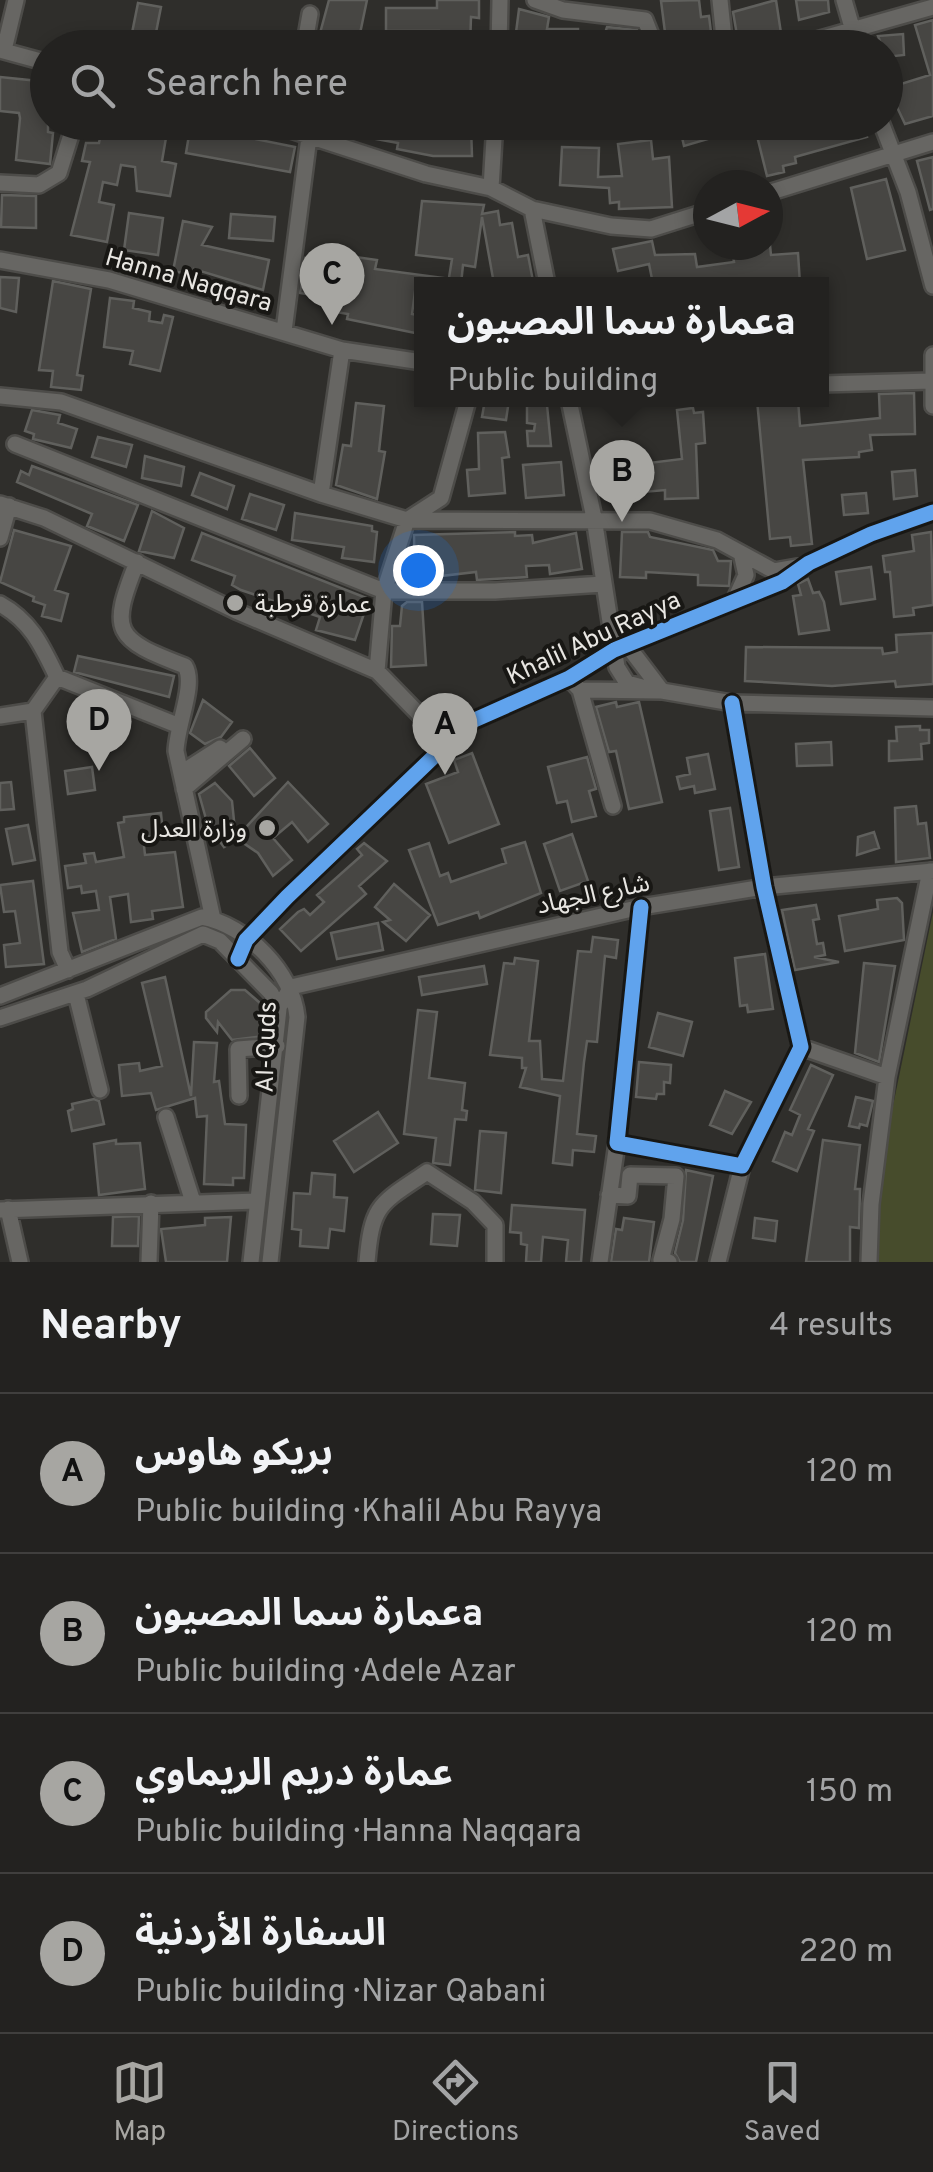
<!DOCTYPE html>
<meta charset="utf-8">
<style>
:root{--surface:#232220;--page:#2f2f2d;--text:#f1f3f6;--muted:#a3a4a5;--line:#403f3e;--accent:#a7a6a2}
body{margin:0;font-family:Overpass,"Noto Sans Arabic",sans-serif;background:var(--page);color:var(--text)}
.compass{position:absolute;left:693px;top:170px;width:90px;height:90px;border-radius:50%;background:var(--surface);box-shadow:0 5px 15px #0003;rotate:83deg}
.you{position:absolute;left:418px;top:570px;width:35px;height:35px;margin:-25px;border:8px solid #fff;border-radius:50%;background:#1a73e8;box-shadow:0 0 0 15px #1a73e833}
.badge{display:grid;place-items:center;width:65px;height:65px;border-radius:50%;background:var(--accent);color:#111;font-size:32px;font-weight:700}
.pin{position:absolute;translate:-50% -82px;filter:drop-shadow(0 2px 5px #0008)}
.pin::after{content:'';position:absolute;top:52px;width:35px;height:30px;background:inherit;clip-path:polygon(0 0,100% 0,50% 100%)}
.popup{position:absolute;left:414px;top:277px;width:415px;height:130px;box-sizing:border-box;display:grid;place-content:center;border-radius:0px;background:var(--surface);filter:drop-shadow(0 2px 8px #0005);font-size:32px;white-space:nowrap;color:var(--muted)}
.popup b{font-size:38px;color:var(--text)}
.popup::after{content:'';position:absolute;left:50%;top:100%;margin-left:-20px;border:20px solid transparent;border-top-color:var(--surface)}
.list{margin:0;padding:0;list-style:none}
h2{display:flex;justify-content:space-between;align-items:center;height:130px;margin:0;padding:0 40px;font-size:42px}
h2 small{font-size:32px;font-weight:400;color:var(--muted)}
.list li{display:grid;grid-template-columns:65px 1fr auto;gap:30px;align-items:center;box-sizing:border-box;height:160px;padding:0 40px;border-top:2px solid var(--line)}
.list b{display:block;font-size:38px;white-space:nowrap}
.list p{margin:0;font-size:32px;white-space:nowrap;color:var(--muted)}
.list em{font-size:32px;font-style:normal;color:var(--muted)}
.icon{flex:none;width:55px;height:55px;fill:none;stroke:currentColor;stroke-width:2;stroke-linecap:round;stroke-linejoin:round}
.map{position:relative;flex:none;width:933px;height:1262px;overflow:hidden}
.search{position:absolute;background:var(--surface);box-shadow:0 5px 15px #0003;left:30px;right:30px;top:30px;height:110px;display:flex;align-items:center;gap:25px;box-sizing:border-box;padding:0 35px;border-radius:55px;color:var(--muted);font-size:38px}
.sheet{height:770px;background:var(--surface)}
nav{display:flex;justify-content:space-around;align-items:center;box-sizing:border-box;height:140px;border-top:2px solid var(--line);background:var(--surface);font-size:28px;color:var(--muted)}
nav a{display:grid;justify-items:center;gap:5px}
nav .on{color:var(--accent)}
.map>svg:first-child{display:block}
.green{fill:#474c2c}
.building{fill:#474643;stroke:#60605d;stroke-width:2.5}
.lines{fill:none;stroke-linecap:round;stroke-linejoin:round}
.minor-casing{stroke:#4d4c49;stroke-width:20}
.minor{stroke:#676663;stroke-width:15}
.cycleway-casing{stroke:#181714;stroke-width:21}
.cycleway{stroke:#60a3ed;stroke-width:15}
.poi-dot{fill:#a7a6a2;stroke:#181714;stroke-width:4}
.labels{text-anchor:middle;stroke-width:8;stroke-linejoin:round;paint-order:stroke}
.street-label{font-size:25px;fill:#e8e6e2;stroke:#181714}
.poi-label{font-size:25px;fill:#e8e6e2;stroke:#181714;text-anchor:start}
</style>
<div class="map">
<svg width="933" height="1262" viewBox="0 0 933 1262">
<rect width="100%" height="100%" fill="#2f2e2b"/>
<path class="green" d="M 933,912 L 933,1262 L 878,1262 L 878,1210 L 888,1130 Z"/>
<path class="building" d="M 329,0 L 367,0 L 357,48 L 316,48 Z
M 437,0 L 479,0 L 479,18 L 471,17 L 470,48 L 439,48 L 439,31 L 386,31 L 386,8 L 437,8 Z
M 699,0 L 701,17 L 709,16 L 711,32 L 690,35 L 692,45 L 667,48 L 661,1 Z
M 776,0 L 781,33 L 738,41 L 733,12 Z
M 796,0 L 828,0 L 829,12 L 799,20 Z
M 138,3 L 161,7 L 153,48 L 129,48 Z
M 519,9 L 549,17 L 547,29 L 578,29 L 578,48 L 514,48 Z
M 933,20 L 933,116 L 905,124 L 888,88 L 930,75 L 915,25 Z
M 607,27 L 637,30 L 644,48 L 632,48 L 628,37 L 603,39 Z
M 903,34 L 904,55 L 886,57 L 878,36 Z
M 0,77 L 48,82 L 48,132 L 53,133 L 50,164 L 16,160 L 20,118 L 19,113 L 0,111 Z
M 103,122 L 237,126 L 236,135 L 295,147 L 290,172 L 186,153 L 189,135 L 167,132 L 162,161 L 176,164 L 170,196 L 137,191 L 135,167 L 121,165 L 117,185 L 103,182 L 99,202 L 114,205 L 107,242 L 71,235 L 90,162 L 82,161 L 86,143 L 99,143 Z
M 379,122 L 471,126 L 472,156 L 433,156 L 397,149 L 398,143 L 376,139 Z
M 686,122 L 737,122 L 739,130 L 684,146 L 681,133 L 688,132 Z
M 779,122 L 863,122 L 867,137 L 795,157 L 796,163 L 783,166 L 784,172 L 767,176 L 756,132 L 779,126 Z
M 651,140 L 653,159 L 669,157 L 672,207 L 619,209 L 619,202 L 610,203 L 609,188 L 560,185 L 562,147 L 599,148 L 598,177 L 622,176 L 618,144 Z
M 933,157 L 933,209 L 930,210 L 917,161 Z
M 886,179 L 905,250 L 867,259 L 851,188 Z
M 2,195 L 36,196 L 36,228 L 1,227 Z
M 422,201 L 484,205 L 482,214 L 498,211 L 500,225 L 512,223 L 518,257 L 528,255 L 533,281 L 494,284 L 482,217 L 475,267 L 463,265 L 461,284 L 448,284 L 452,259 L 416,255 Z
M 129,213 L 163,218 L 158,255 L 124,250 Z
M 231,214 L 275,217 L 273,241 L 229,238 Z
M 183,221 L 212,227 L 202,245 L 269,260 L 263,290 L 194,269 L 193,275 L 173,271 Z
M 652,241 L 655,255 L 695,254 L 697,267 L 734,262 L 731,245 L 770,245 L 771,255 L 798,253 L 800,284 L 653,284 L 649,264 L 618,271 L 613,249 Z
M 313,251 L 377,260 L 375,269 L 444,278 L 444,284 L 416,284 L 412,314 L 422,316 L 420,334 L 347,319 L 348,314 L 336,312 L 338,299 L 300,293 L 305,258 L 312,259 Z
M 0,277 L 19,278 L 16,312 L 0,308 Z
M 53,281 L 91,289 L 77,375 L 83,376 L 81,390 L 51,387 L 53,371 L 39,370 Z
M 110,298 L 134,301 L 133,308 L 150,312 L 149,321 L 162,323 L 164,315 L 173,317 L 160,371 L 130,364 L 133,351 L 104,347 Z
M 914,393 L 915,434 L 870,435 L 872,450 L 859,452 L 859,457 L 803,460 L 812,544 L 791,546 L 790,537 L 770,539 L 757,400 L 798,400 L 800,426 L 880,418 L 879,394 Z
M 485,400 L 509,400 L 506,420 L 482,417 Z
M 356,403 L 384,406 L 379,451 L 385,452 L 377,499 L 336,485 L 343,445 L 351,446 Z
M 547,405 L 551,446 L 528,446 L 527,431 L 534,431 L 535,424 L 527,423 L 527,406 Z
M 693,408 L 694,413 L 703,412 L 705,443 L 696,444 L 698,498 L 665,499 L 665,490 L 610,495 L 608,468 L 682,459 L 677,410 Z
M 32,410 L 60,415 L 58,423 L 77,429 L 71,448 L 33,439 L 34,434 L 25,431 Z
M 505,432 L 509,457 L 502,458 L 505,493 L 469,496 L 467,470 L 479,469 L 478,433 Z
M 98,437 L 132,445 L 126,467 L 92,457 Z
M 145,456 L 184,467 L 181,486 L 142,478 Z
M 561,462 L 564,495 L 526,498 L 523,465 Z
M 32,466 L 138,505 L 124,541 L 87,526 L 92,514 L 17,482 L 21,471 L 29,475 Z
M 915,470 L 917,496 L 894,499 L 892,472 Z
M 200,473 L 234,486 L 227,509 L 192,495 Z
M 866,493 L 868,513 L 844,515 L 842,495 Z
M 250,494 L 284,505 L 276,530 L 242,519 Z
M 152,511 L 184,528 L 174,558 L 139,551 Z
M 295,513 L 372,526 L 372,531 L 377,532 L 374,562 L 342,558 L 344,547 L 292,540 Z
M 14,530 L 71,546 L 55,590 L 68,594 L 61,621 L 42,616 L 45,605 L 33,601 L 34,597 L 0,582 Z
M 515,532 L 515,536 L 532,535 L 533,543 L 576,533 L 582,569 L 550,574 L 549,565 L 526,566 L 527,577 L 477,580 L 476,572 L 415,579 L 414,535 Z
M 622,532 L 648,532 L 650,537 L 713,550 L 718,561 L 731,561 L 729,586 L 698,585 L 698,575 L 646,572 L 646,578 L 620,577 Z
M 931,532 L 933,605 L 913,608 L 914,615 L 894,617 L 890,572 L 885,572 L 883,556 L 914,551 L 912,535 Z
M 202,533 L 369,599 L 355,640 L 316,630 L 320,617 L 241,590 L 232,585 L 235,576 L 192,560 Z
M 871,567 L 875,599 L 841,604 L 836,572 Z
M 808,579 L 813,593 L 819,592 L 824,602 L 829,630 L 799,634 L 793,596 L 801,595 L 798,584 Z
M 407,602 L 422,602 L 426,665 L 391,667 L 392,626 L 400,626 L 402,606 Z
M 933,633 L 933,684 L 896,687 L 895,681 L 832,686 L 745,681 L 746,647 L 882,648 L 883,654 L 897,652 L 896,635 Z
M 78,656 L 174,676 L 169,697 L 74,672 Z
M 203,700 L 232,722 L 221,737 L 205,744 L 190,733 Z
M 616,702 L 617,707 L 639,702 L 662,802 L 629,809 L 616,751 L 609,752 L 596,707 Z
M 920,726 L 920,730 L 929,730 L 929,743 L 921,744 L 922,759 L 889,761 L 889,741 L 897,741 L 896,727 Z
M 831,742 L 832,765 L 797,766 L 796,744 Z
M 250,748 L 275,778 L 254,796 L 229,766 Z
M 472,753 L 499,824 L 449,843 L 426,784 L 458,772 L 454,760 Z
M 708,754 L 715,789 L 695,793 L 694,786 L 680,789 L 677,777 L 690,774 L 687,758 Z
M 587,757 L 596,789 L 589,791 L 596,816 L 572,822 L 567,801 L 557,803 L 548,767 Z
M 92,767 L 95,790 L 68,794 L 65,771 Z
M 11,782 L 14,809 L 0,810 L 0,783 Z
M 288,782 L 328,824 L 308,842 L 292,822 L 273,838 L 292,860 L 273,876 L 258,853 L 236,838 Z
M 215,783 L 232,801 L 236,840 L 224,847 L 208,826 L 199,794 Z
M 916,806 L 918,824 L 926,823 L 930,858 L 896,862 L 895,808 Z
M 730,808 L 739,867 L 719,870 L 710,811 Z
M 161,813 L 163,835 L 143,837 L 145,855 L 175,852 L 183,907 L 152,911 L 153,919 L 131,922 L 128,894 L 110,897 L 116,939 L 82,952 L 73,913 L 99,910 L 96,891 L 82,893 L 81,886 L 68,888 L 65,866 L 86,863 L 84,854 L 94,853 L 96,862 L 124,857 L 118,823 L 124,822 L 124,817 Z
M 28,825 L 35,860 L 13,864 L 6,829 Z
M 874,832 L 879,848 L 857,855 L 858,837 Z
M 572,834 L 588,881 L 560,891 L 544,844 Z
M 525,842 L 541,893 L 480,918 L 478,912 L 438,925 L 409,850 L 429,843 L 440,876 L 448,873 L 451,882 L 506,863 L 502,849 Z
M 364,843 L 387,861 L 359,886 L 366,894 L 301,951 L 280,929 L 298,912 L 304,909 L 310,915 L 324,902 L 317,895 L 362,855 L 357,849 Z
M 33,881 L 44,964 L 6,967 L 4,945 L 20,943 L 15,911 L 4,912 L 0,885 Z
M 394,884 L 430,915 L 406,941 L 383,922 L 390,920 L 375,907 Z
M 897,898 L 902,903 L 904,940 L 845,951 L 839,916 L 878,909 L 877,900 Z
M 816,905 L 819,919 L 813,920 L 817,944 L 823,943 L 825,955 L 814,957 L 839,962 L 795,970 L 782,910 Z
M 378,923 L 383,950 L 337,959 L 331,933 Z
M 593,937 L 618,940 L 616,958 L 605,956 L 597,1042 L 587,1041 L 584,1062 L 577,1134 L 596,1136 L 594,1152 L 573,1150 L 572,1165 L 553,1163 L 560,1096 L 520,1087 L 526,1068 L 522,1068 L 522,1058 L 490,1055 L 504,963 L 514,964 L 515,958 L 538,961 L 529,1041 L 540,1041 L 542,1079 L 563,1081 L 578,951 L 591,952 Z
M 765,954 L 773,1009 L 748,1012 L 747,1005 L 740,1006 L 735,958 Z
M 864,963 L 895,966 L 879,1062 L 855,1053 Z
M 484,966 L 487,984 L 422,995 L 419,977 Z
M 165,977 L 191,1096 L 194,1042 L 217,1043 L 214,1082 L 219,1081 L 225,1124 L 246,1125 L 244,1178 L 233,1178 L 233,1185 L 204,1184 L 207,1116 L 197,1117 L 195,1098 L 156,1110 L 151,1093 L 122,1096 L 119,1065 L 139,1063 L 140,1071 L 162,1066 L 142,983 Z
M 231,990 L 245,990 L 267,1009 L 265,1036 L 232,1040 L 218,1022 L 217,1032 L 206,1018 L 206,1012 Z
M 418,1010 L 437,1012 L 429,1078 L 465,1083 L 462,1110 L 467,1111 L 466,1120 L 455,1119 L 450,1165 L 433,1163 L 436,1138 L 404,1134 Z
M 658,1013 L 692,1022 L 683,1056 L 649,1047 Z
M 639,1062 L 671,1065 L 670,1083 L 664,1082 L 664,1094 L 657,1094 L 656,1099 L 636,1097 Z
M 811,1065 L 833,1075 L 808,1129 L 814,1131 L 797,1171 L 773,1161 L 785,1132 L 792,1135 L 800,1115 L 790,1110 Z
M 725,1091 L 751,1102 L 732,1134 L 710,1125 Z
M 856,1097 L 873,1101 L 867,1126 L 860,1124 L 859,1128 L 849,1126 Z
M 94,1099 L 99,1101 L 104,1124 L 72,1131 L 68,1111 L 73,1109 L 72,1104 Z
M 378,1112 L 398,1143 L 354,1172 L 334,1141 Z
M 480,1131 L 506,1133 L 501,1193 L 475,1190 Z
M 116,1140 L 116,1144 L 140,1143 L 145,1189 L 99,1195 L 94,1144 Z
M 823,1140 L 860,1145 L 855,1189 L 860,1189 L 859,1228 L 850,1227 L 850,1262 L 806,1262 Z
M 686,1170 L 713,1176 L 696,1262 L 680,1262 L 675,1253 L 683,1220 Z
M 312,1173 L 335,1175 L 334,1197 L 347,1198 L 344,1231 L 330,1229 L 328,1248 L 300,1246 L 301,1230 L 292,1229 L 294,1193 L 310,1194 Z
M 512,1205 L 585,1210 L 581,1262 L 566,1262 L 568,1240 L 543,1237 L 541,1262 L 526,1262 L 527,1245 L 521,1244 L 521,1233 L 510,1232 Z
M 433,1214 L 460,1215 L 457,1246 L 431,1244 Z
M 139,1216 L 138,1246 L 112,1246 L 113,1217 Z
M 231,1217 L 227,1262 L 166,1262 L 161,1229 L 205,1225 L 205,1218 Z
M 624,1218 L 654,1222 L 649,1262 L 611,1262 L 616,1229 L 622,1230 Z
M 755,1218 L 777,1221 L 775,1241 L 753,1238 Z"/>
<g class="lines">
<g class="minor-casing">
<path id="minor" d="M 535,0 L 563,10 L 645,20 L 656,48
M 720,0 L 725,48
M 844,0 L 858,48
M 304,48 L 310,14
M 499,48 L 500,0
M 788,48 L 933,7
M 0,50 L 48,63
M 4,50 L 16,0
M 266,122 L 426,174 L 491,188 L 532,209 L 611,226 L 651,229 L 708,211
M 531,122 L 568,130
M 881,122 L 908,192 L 933,286
M 0,183 L 39,185 L 59,173 L 75,122
M 491,188 L 495,122
M 768,193 L 933,142
M 532,209 L 547,284
M 0,260 L 109,280 L 342,350 L 422,362
M 284,331 L 309,137
M 342,350 L 321,494 L 407,520 L 650,521 L 717,540 L 774,571 L 797,567
M 933,355 L 933,406
M 822,384 L 931,381
M 0,396 L 61,402 L 321,494
M 569,400 L 594,518 L 617,667 L 627,683 L 642,687
M 15,444 L 384,591 L 495,591 L 603,584
M 0,504 L 44,518 L 236,611 L 377,671 L 447,743
M 0,538 L 9,506
M 137,562 C 109,632 114,639 185,666 C 196,684 177,724 176,751 L 213,919
M 735,599 L 746,575 L 742,557
M 0,604 C 31,621 42,646 57,677 L 177,725
M 627,645 L 662,691
M 377,671 L 384,591 L 407,520 L 441,498 L 468,400
M 569,678 L 580,690 L 662,691 L 732,703 L 933,708
M 580,690 L 613,806
M 33,711 L 60,952 L 68,970
M 0,716 L 33,711 L 57,677
M 181,773 L 220,748
M 184,789 L 243,739
M 641,907 L 617,1143 L 742,1166 L 801,1047 L 764,887 L 732,703
M 238,959 L 246,940 L 287,897 L 470,722 L 569,678 L 614,650 L 782,582 L 809,563 L 871,534 L 933,512
M 76,994 L 100,1090
M 0,996 L 202,917 C 246,925 293,972 297,1017 L 270,1262
M 279,1007 L 291,987 L 641,907 L 764,887 L 933,871
M 0,1018 L 87,989 L 203,934 L 220,941 L 271,993 L 279,1009 L 251,1262
M 801,1047 L 887,1077 L 930,871
M 239,1096 L 238,1049 L 277,1046
M 166,1117 L 193,1202
M 609,1195 L 628,1196 L 630,1175 L 676,1176 L 672,1219 L 661,1260 L 669,1262
M 8,1209 L 20,1262
M 0,1210 L 257,1201
M 149,1262 L 151,1203
M 367,1262 C 372,1203 380,1204 427,1172 L 473,1202 L 495,1225 L 495,1262
M 600,1262 L 617,1143
M 718,1262 L 742,1166
M 869,1262 L 871,1204 L 887,1077"/>
</g>
<use href="#minor" class="minor"/>
<g class="cycleway-casing">
<path id="cycleway" d="M 641,907 L 617,1143 L 742,1166 L 801,1047 L 764,887 L 732,703
M 238,959 L 246,940 L 287,897 L 470,722 L 569,678 L 614,650 L 782,582 L 809,563 L 871,534 L 933,512"/>
</g>
<use href="#cycleway" class="cycleway"/>
</g>
<g class="poi-dot">
<circle cx="235" cy="603" r="10"/>
<circle cx="267" cy="828" r="10"/>
</g>
<g class="labels">
<g class="street-label">
<text transform="translate(189 279) rotate(16)" y="9">Hanna Naqqara</text>
<text transform="translate(593 637) rotate(-25)" y="9">Khalil Abu Rayya</text>
<text transform="translate(593 893) rotate(-12)" y="9">شارع الجهاد</text>
<text transform="translate(265 1047) rotate(-88)" y="9">Al-Quds</text>
</g>
<g class="poi-label">
<text x="255" y="612">عمارة قرطبة</text>
<text x="247" y="837" text-anchor="end">وزارة العدل</text>
</g>
</g>
</svg>
<svg class="compass" viewBox="-18 -18 36 36"><path d="M0-13l5 13h-10z" fill="#e53935"/><path d="M0 13l5-13h-10z" fill="#a3a4a5"/></svg>
<div class="you"></div>
<div class="pin badge" style="left:445px;top:775px">A</div>
<div class="pin badge" style="left:622px;top:522px">B</div>
<div class="popup"><b>عمارة سما المصيونa</b>Public building</div>
<div class="pin badge" style="left:332px;top:325px">C</div>
<div class="pin badge" style="left:99px;top:771px">D</div>
<div class="search"><svg class="icon" aria-label="search" viewBox="0 0 24 24"><circle cx="10" cy="10" r="6"/><path d="M15 15l6 6"/></svg>Search here</div>
</div>
<section class="sheet">
<h2>Nearby<small>4 results</small></h2>
<ul class="list">
<li><span class="badge">A</span><div><b>بريكو هاوس</b><p>Public building · Khalil Abu Rayya</p></div><em>120 m</em></li>
<li><span class="badge">B</span><div><b>عمارة سما المصيونa</b><p>Public building · Adele Azar</p></div><em>120 m</em></li>
<li><span class="badge">C</span><div><b>عمارة دريم الريماوي</b><p>Public building · Hanna Naqqara</p></div><em>150 m</em></li>
<li><span class="badge">D</span><div><b>السفارة الأردنية</b><p>Public building · Nizar Qabani</p></div><em>220 m</em></li>
</ul>
</section>
<nav>
<a class="on"><svg class="icon" aria-label="map" viewBox="0 0 24 24"><path d="M3 6l6-2 6 2 6-2v14l-6 2-6-2-6 2zM9 4v14M15 6v14"/></svg>Map</a>
<a><svg class="icon" aria-label="directions" viewBox="0 0 24 24"><path d="M12 3l9 9-9 9-9-9zM9 14v-3h6M13 9l2 2-2 2"/></svg>Directions</a>
<a><svg class="icon" aria-label="saved" viewBox="0 0 24 24"><path d="M7 4h10v16l-5-4-5 4z"/></svg>Saved</a>
</nav>
